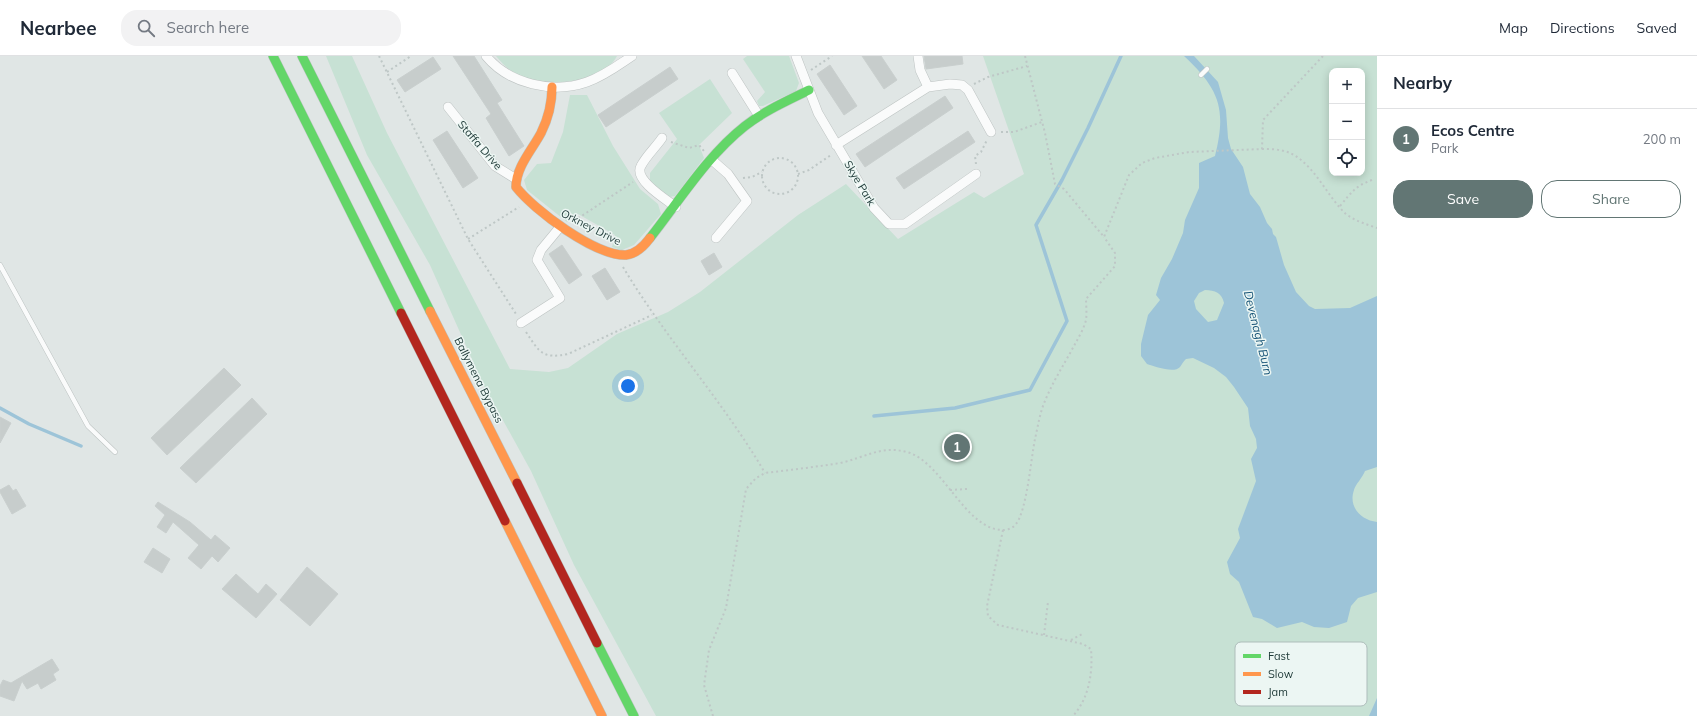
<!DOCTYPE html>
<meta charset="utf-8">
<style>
:root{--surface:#fff;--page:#f2f2f3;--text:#1f2937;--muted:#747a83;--line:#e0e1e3;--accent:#627674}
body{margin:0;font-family:Mulish,sans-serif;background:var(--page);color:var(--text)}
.controls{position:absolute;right:12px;top:12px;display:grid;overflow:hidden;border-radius:8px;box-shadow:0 2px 10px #0003}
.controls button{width:36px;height:36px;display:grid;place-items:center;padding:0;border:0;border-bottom:1px solid var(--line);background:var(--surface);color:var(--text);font:20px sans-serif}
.you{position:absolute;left:628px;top:330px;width:14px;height:14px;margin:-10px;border:3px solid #fff;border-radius:50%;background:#1a73e8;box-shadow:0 0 0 6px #1a73e833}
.badge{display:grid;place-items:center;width:26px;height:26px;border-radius:50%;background:var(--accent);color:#fff;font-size:13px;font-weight:700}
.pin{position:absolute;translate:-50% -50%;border:2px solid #fff;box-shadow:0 1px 4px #0006}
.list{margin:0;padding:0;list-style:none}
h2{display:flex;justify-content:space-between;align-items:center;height:52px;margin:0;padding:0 16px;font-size:17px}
h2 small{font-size:13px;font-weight:400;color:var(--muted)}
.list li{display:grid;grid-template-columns:26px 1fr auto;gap:12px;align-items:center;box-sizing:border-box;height:60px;padding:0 16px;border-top:1px solid var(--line)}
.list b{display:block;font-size:15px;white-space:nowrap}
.list p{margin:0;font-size:13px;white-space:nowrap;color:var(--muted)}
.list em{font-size:13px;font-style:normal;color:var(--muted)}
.actions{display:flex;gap:8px;padding:12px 16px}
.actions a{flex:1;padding:9px 0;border:1px solid var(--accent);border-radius:16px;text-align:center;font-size:14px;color:var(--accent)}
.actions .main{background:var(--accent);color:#fff}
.icon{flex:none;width:22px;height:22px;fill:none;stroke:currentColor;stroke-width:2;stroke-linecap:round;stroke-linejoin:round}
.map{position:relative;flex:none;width:1377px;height:660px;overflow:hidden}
header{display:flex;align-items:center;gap:24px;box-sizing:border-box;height:56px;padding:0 20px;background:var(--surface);border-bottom:1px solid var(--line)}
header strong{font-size:19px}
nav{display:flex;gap:22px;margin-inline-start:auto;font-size:14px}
.search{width:280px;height:36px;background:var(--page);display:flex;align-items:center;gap:10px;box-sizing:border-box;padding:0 14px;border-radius:16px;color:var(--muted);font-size:15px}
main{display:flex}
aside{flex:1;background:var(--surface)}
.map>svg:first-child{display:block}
.green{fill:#c7e1d4;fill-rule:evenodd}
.water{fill:#9dc4d8;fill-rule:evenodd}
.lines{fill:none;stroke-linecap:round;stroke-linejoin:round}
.stream{stroke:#9dc4d8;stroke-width:3.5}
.building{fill:#c7cdcc;stroke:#c9cfce}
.lane-casing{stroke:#bdc3c2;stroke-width:5.5}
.street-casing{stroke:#bdc3c2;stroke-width:10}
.fast-casing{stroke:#bcc4c2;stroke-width:10}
.slow-casing{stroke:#bcc4c2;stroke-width:10}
.jam-casing{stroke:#bcc4c2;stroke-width:10}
.path{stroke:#bec7c6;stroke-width:2;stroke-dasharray:2 3;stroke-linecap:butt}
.lane{stroke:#fafbfb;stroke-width:4.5}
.street{stroke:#fafbfb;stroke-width:9}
.fast{stroke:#63d668;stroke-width:9}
.slow{stroke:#ff974d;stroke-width:9}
.jam{stroke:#b3261e;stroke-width:9}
.labels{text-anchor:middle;stroke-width:3;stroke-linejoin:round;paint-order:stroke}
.street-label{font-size:11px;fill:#1e3937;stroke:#ecf6f3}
.water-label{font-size:12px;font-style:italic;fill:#165477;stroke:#ecf6f3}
.key{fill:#ecf6f3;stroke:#aebdbb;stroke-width:1}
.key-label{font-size:11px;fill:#1e3937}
</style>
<header>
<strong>Nearbee</strong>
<div class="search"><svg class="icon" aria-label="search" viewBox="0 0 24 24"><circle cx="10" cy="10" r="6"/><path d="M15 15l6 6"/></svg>Search here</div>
<nav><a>Map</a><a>Directions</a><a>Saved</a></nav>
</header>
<main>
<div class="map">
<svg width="1377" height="660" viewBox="0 0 1377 660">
<rect width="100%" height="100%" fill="#e0e6e5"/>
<path class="green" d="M 326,0 L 352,0 L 387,77 L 510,313 L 549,316 L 568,312 L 617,278 L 668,256 L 700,236 L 798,159 L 846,128 L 898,183 L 974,136 L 984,142 L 1024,118 L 983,0 L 1377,0 L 1377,660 L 656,660 L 574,509 L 531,415 L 483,328 L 430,209 L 367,99 ZM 1332,15 L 1362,15 L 1362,117 L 1332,117 Z
M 496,0 L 617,0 C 602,29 544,32 517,18 C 508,14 502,7 496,0 Z
M 747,0 L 789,0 L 799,27 L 796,35 L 763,50 L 759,50 L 757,45 L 765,36 L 743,3 Z
M 710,23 L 732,57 L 699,89 L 704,102 L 675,140 L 669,141 L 650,127 L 650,117 L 677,83 L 659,57 Z
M 570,39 L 587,39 L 613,90 L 640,133 L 658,148 L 661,158 L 634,189 L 622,194 L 612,191 L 615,179 L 578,158 L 567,166 L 527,134 L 524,124 L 537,108 L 551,107 L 563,76 Z"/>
<path class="water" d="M 1184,0 L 1194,0 L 1218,26 L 1226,54 L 1228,82 L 1231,93 L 1243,111 L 1250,138 L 1260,151 L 1267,167 L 1272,173 L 1273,178 L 1276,181 L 1284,209 L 1296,236 L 1309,250 L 1315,253 L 1350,252 L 1377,240 L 1377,411 L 1365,415 C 1363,421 1355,429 1354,434 C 1348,451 1361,464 1377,466 L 1377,536 L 1358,542 L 1351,550 L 1347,566 L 1329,572 L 1314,571 L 1302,566 L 1277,572 L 1262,563 L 1253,561 L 1239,526 L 1230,518 L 1227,506 L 1240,482 L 1238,473 L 1256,425 L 1251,403 L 1257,392 L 1256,383 L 1250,370 L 1248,352 L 1234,331 L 1226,321 L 1214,312 L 1193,302 L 1186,303 C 1183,306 1182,308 1180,311 C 1174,318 1154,310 1147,308 L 1141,300 L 1141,288 L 1148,259 L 1160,244 L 1156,239 L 1161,222 L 1172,203 L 1183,177 L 1185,164 L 1199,132 L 1199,107 L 1215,100 C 1227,52 1219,33 1184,0 ZM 1205,234 C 1215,234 1222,237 1224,247 L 1217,264 L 1208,266 L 1196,253 L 1194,245 L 1199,237 Z
M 1377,642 L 1377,660 L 1369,660 Z"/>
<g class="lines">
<path class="stream" d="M 0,352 L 29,368 L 81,390
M 874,360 L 955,352 L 1030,334 L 1067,265 L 1036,169 L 1062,124 L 1088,72 L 1121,0"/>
</g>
<path class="building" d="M 453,0 L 474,0 L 502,44 L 497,47 L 524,90 L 509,100 L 486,62 L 491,58 Z
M 862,0 L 881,0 L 897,24 L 884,33 Z
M 924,0 L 962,0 L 963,8 L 926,13 Z
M 433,1 L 441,13 L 405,36 L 397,24 Z
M 830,9 L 857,50 L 844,59 L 817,18 Z
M 670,11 L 678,23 L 606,71 L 598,59 Z
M 945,40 L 953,52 L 865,111 L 856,98 Z
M 447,75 L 478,122 L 463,132 L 433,84 Z
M 968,75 L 975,86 L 904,133 L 896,122 Z
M 562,189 L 582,219 L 569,228 L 549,198 Z
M 714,197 L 722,211 L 709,219 L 701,205 Z
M 605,212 L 620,236 L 607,244 L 592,220 Z
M 224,312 L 241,329 L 167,399 L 151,382 Z
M 252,342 L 267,358 L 196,427 L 180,412 Z
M 0,361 L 11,367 L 0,387 Z
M 9,429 L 13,435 L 16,433 L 26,450 L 12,458 L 0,436 L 0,434 Z
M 158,446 L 190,466 L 211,484 L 215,479 L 230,492 L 218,506 L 212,500 L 201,513 L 188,502 L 199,489 L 173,466 L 166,477 L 157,471 L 165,459 L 155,450 Z
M 153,492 L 170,503 L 162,517 L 144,506 Z
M 307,511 L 338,538 L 310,570 L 280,544 Z
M 236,518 L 258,538 L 266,528 L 277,538 L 256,562 L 222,533 Z
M 52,603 L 59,614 L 53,618 L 56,624 L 41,633 L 38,627 L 27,633 L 22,625 L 14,645 L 0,640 L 0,630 L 3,624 L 11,627 Z"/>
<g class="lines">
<g class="lane-casing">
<path id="lane" d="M 1201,19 L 1207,13
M 0,209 L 88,370 L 115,396"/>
</g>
<g class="street-casing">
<path id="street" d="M 486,0 C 509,28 553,38 587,26 C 604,20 617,10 632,0
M 796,0 L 818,57 L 874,152 L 889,168 L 905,168 L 976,118
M 918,0 L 920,14 L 928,31
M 732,17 L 759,60
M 448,51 L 495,110 L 516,123
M 662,82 C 656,91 646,100 641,110 C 633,124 667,144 676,151
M 836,89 L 928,31 L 950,28 L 962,29 L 968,34 L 991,76
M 712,104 L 728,118 L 747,145 L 716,182
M 521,267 L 560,242 L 537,204 L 541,194 L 560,171"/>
</g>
<g class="fast-casing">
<path id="fast" d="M 273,0 L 401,257
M 302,0 L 430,255
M 650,182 C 680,144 707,100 745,70 C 764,55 787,45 809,34
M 597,587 L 634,660"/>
</g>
<g class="slow-casing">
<path id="slow" d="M 552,31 C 552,47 548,63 541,77 C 532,94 516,111 516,131 C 534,154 595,200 626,199 C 636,198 644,190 650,182
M 430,255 L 517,427
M 505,465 L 602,660"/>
</g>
<g class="jam-casing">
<path id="jam" d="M 401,257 L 505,465
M 517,427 L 597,587"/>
</g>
<path class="path" d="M 379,0 L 468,183 L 516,258
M 1025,0 L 1045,77 L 1055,128 L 1064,133 L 1104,181 L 1129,119 L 1142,107 L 1155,102 L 1189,96 L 1262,93 L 1263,64 L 1323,0
M 811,14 L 832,0
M 387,16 L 411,0
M 974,28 L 988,21 L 1027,10
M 1001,76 L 1014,76 L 1042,66
M 671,86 L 689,92 L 699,89 L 704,95
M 1262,93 C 1269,93 1277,93 1284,95 C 1312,102 1326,140 1346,158 C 1355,165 1366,168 1377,172
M762 120a18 18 0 1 1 36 0a18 18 0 1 1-36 0Z
M 976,108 L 975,100 L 981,96 L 987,84
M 798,118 L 809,114 L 831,99
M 743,122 L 752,121 L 762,116
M 1340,150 C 1351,137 1355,130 1372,124
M 574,165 L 633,126
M 468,183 L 519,151
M 623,211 C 666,283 723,345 765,417
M 526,276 C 540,297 542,303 568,298 L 652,259
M 950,434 L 967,433
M 1003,474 L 987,550 L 988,560 L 998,569 L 1083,588 L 1091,593 C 1093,617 1089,642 1073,660
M 1044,579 L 1048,546
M 1071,584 L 1084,577
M 713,660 L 704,629 L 709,594 L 726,552 L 746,433 L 756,422 L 765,417 C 790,414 815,411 840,407 C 864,402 881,389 907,396 C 943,406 965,474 1003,474 C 1008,474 1013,472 1016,468 C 1027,454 1031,402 1035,383 C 1038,370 1040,356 1045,345 C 1053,325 1065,307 1075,288 C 1079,281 1084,272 1086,264 C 1087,257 1086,249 1086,243 L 1115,210 L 1115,197 L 1104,181"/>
<use href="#lane" class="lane"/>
<use href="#street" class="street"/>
<use href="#fast" class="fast"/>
<use href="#slow" class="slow"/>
<use href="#jam" class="jam"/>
</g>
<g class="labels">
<g class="street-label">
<text transform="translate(480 89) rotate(49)" y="4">Staffa Drive</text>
<text transform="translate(860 127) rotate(59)" y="4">Skye Park</text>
<text transform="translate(591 171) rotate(27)" y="4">Orkney Drive</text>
<text transform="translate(479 324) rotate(63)" y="4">Ballymena Bypass</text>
</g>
<g class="water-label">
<text transform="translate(1258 277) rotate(76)" y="4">Devenagh Burn</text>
</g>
</g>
<rect x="1235" y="586" width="132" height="64" rx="6" class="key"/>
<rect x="1243" y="598" width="18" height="4" fill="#63d668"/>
<rect x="1243" y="616" width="18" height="4" fill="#ff974d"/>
<rect x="1243" y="634" width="18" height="4" fill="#b3261e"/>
<g class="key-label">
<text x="1268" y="604">Fast</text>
<text x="1268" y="622">Slow</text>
<text x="1268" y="640">Jam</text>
</g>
</svg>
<div class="controls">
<button>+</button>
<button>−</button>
<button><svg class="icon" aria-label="locate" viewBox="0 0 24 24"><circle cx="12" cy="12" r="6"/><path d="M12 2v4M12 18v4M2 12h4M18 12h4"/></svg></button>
</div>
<div class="you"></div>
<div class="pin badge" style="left:957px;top:391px">1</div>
</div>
<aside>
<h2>Nearby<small></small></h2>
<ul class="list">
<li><span class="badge">1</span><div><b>Ecos Centre</b><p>Park</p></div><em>200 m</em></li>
</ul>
<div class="actions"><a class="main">Save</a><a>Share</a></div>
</aside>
</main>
